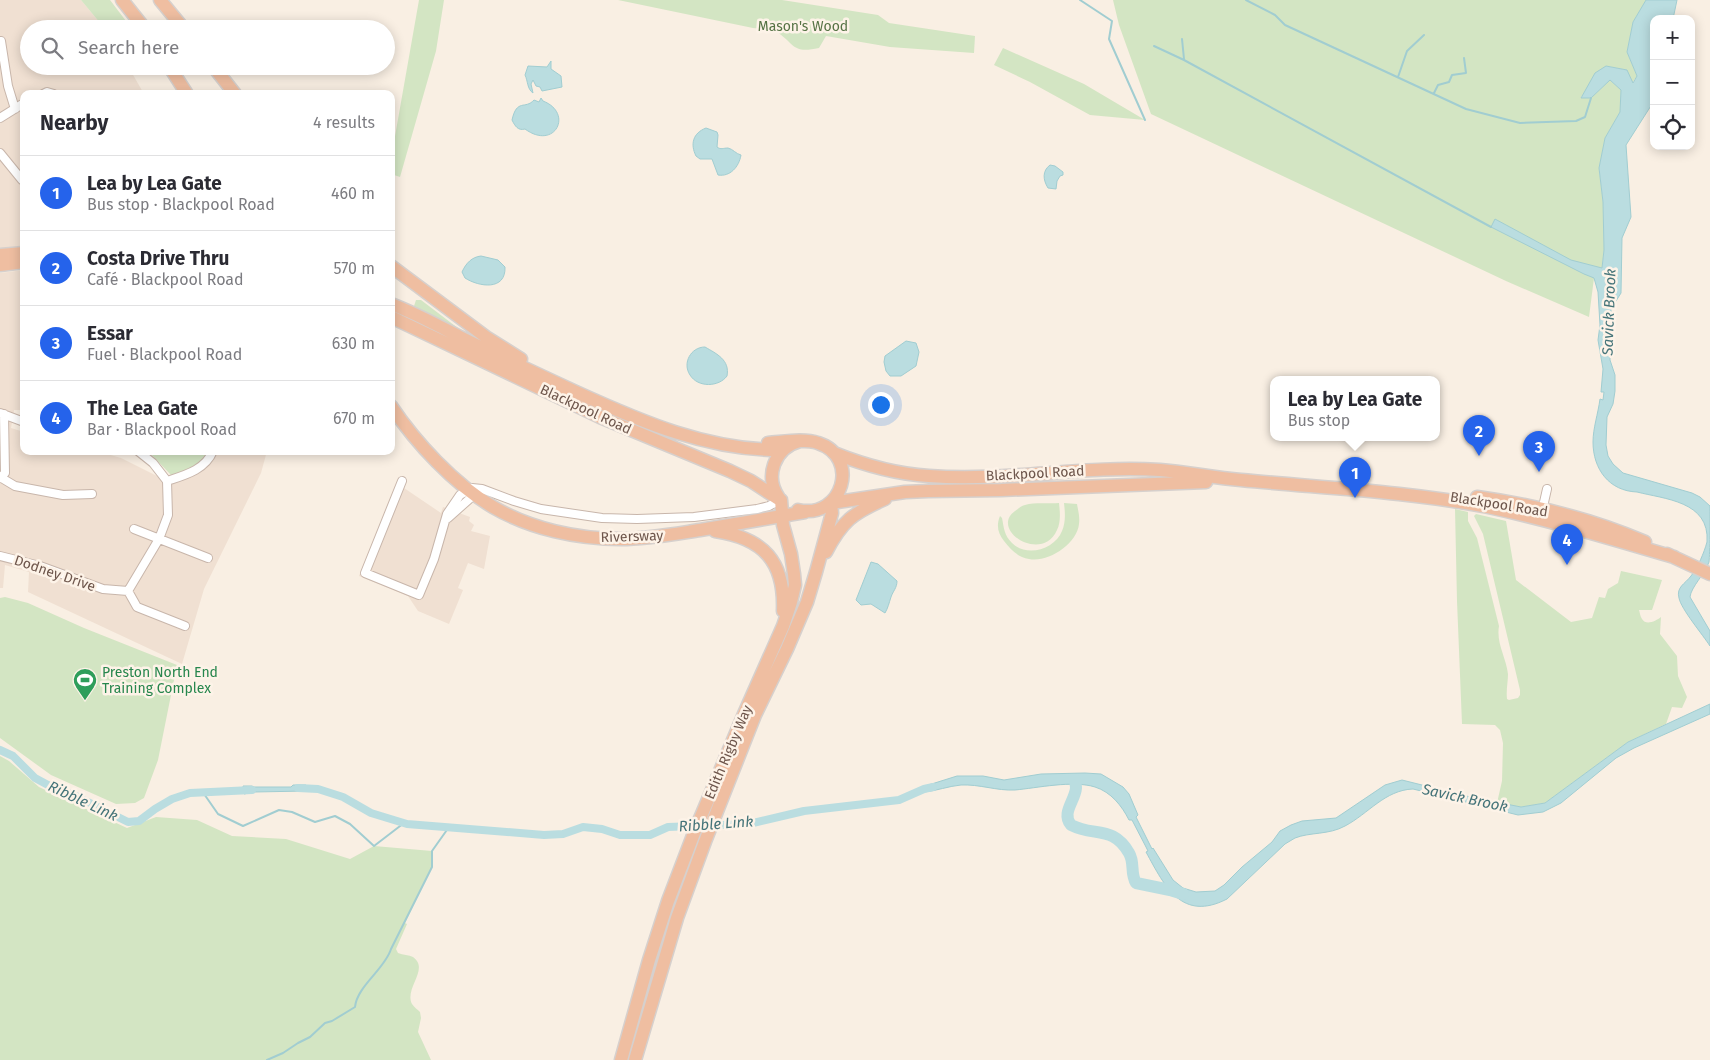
<!DOCTYPE html>
<meta charset="utf-8">
<style>
:root{--surface:#fff;--page:#f2f2f3;--text:#2b2b33;--muted:#7c7c81;--line:#e1e1e2;--accent:#2563eb}
body{margin:0;font-family:"Fira Sans",sans-serif;background:var(--page);color:var(--text)}
.controls{position:absolute;right:15px;top:15px;display:grid;overflow:hidden;border-radius:10px;box-shadow:0 2px 12px #0003}
.controls button{width:45px;height:45px;display:grid;place-items:center;padding:0;border:0;border-bottom:1px solid var(--line);background:var(--surface);color:var(--text);font:25px sans-serif}
.you{position:absolute;left:880px;top:404px;width:18px;height:18px;margin:-12px;border:4px solid #fff;border-radius:50%;background:#1a73e8;box-shadow:0 0 0 8px #1a73e833}
.badge{display:grid;place-items:center;width:32px;height:32px;border-radius:50%;background:var(--accent);color:#fff;font-size:16px;font-weight:700}
.pin{position:absolute;translate:-50% -41px;filter:drop-shadow(0 1px 2px #0008)}
.pin::after{content:'';position:absolute;top:26px;width:18px;height:15px;background:inherit;clip-path:polygon(0 0,100% 0,50% 100%)}
.popup{position:absolute;left:1270px;top:376px;width:170px;height:65px;box-sizing:border-box;display:grid;place-content:center;border-radius:10px;background:var(--surface);filter:drop-shadow(0 1px 4px #0005);font-size:16px;white-space:nowrap;color:var(--muted)}
.popup b{font-size:19px;color:var(--text)}
.popup::after{content:'';position:absolute;left:50%;top:100%;margin-left:-10px;border:10px solid transparent;border-top-color:var(--surface)}
.list{margin:0;padding:0;list-style:none}
h2{display:flex;justify-content:space-between;align-items:center;height:65px;margin:0;padding:0 20px;font-size:21px}
h2 small{font-size:16px;font-weight:400;color:var(--muted)}
.list li{display:grid;grid-template-columns:32px 1fr auto;gap:15px;align-items:center;box-sizing:border-box;height:75px;padding:0 20px;border-top:1px solid var(--line)}
.list b{display:block;font-size:19px;white-space:nowrap}
.list p{margin:0;font-size:16px;white-space:nowrap;color:var(--muted)}
.list em{font-size:16px;font-style:normal;color:var(--muted)}
.icon{flex:none;width:28px;height:28px;fill:none;stroke:currentColor;stroke-width:2;stroke-linecap:round;stroke-linejoin:round}
.map{position:relative;flex:none;width:1710px;height:1060px;overflow:hidden}
.search{position:absolute;background:var(--surface);box-shadow:0 2px 12px #0003;left:20px;top:20px;width:375px;height:55px;display:flex;align-items:center;gap:12px;box-sizing:border-box;padding:0 18px;border-radius:28px;color:var(--muted);font-size:19px}
.panel{position:absolute;background:var(--surface);box-shadow:0 2px 12px #0003;left:20px;top:90px;width:375px;height:365px;border-radius:10px}
.map>svg:first-child{display:block}
.residential{fill:#f0e0d2}
.green{fill:#d3e5c3}
.water{fill:#badde0;stroke:#a1cdd1}
.lines{fill:none;stroke-linecap:round;stroke-linejoin:round}
.stream{stroke:#a1cdd1;stroke-width:2}
.canal{stroke:#badde0;stroke-width:8}
.river{stroke:#badde0;stroke-width:12}
.minor-casing{stroke:#c8b6ab;stroke-width:10}
.trunk-casing{stroke:#d6d0cd;stroke-width:15}
.minor{stroke:#fff;stroke-width:8}
.trunk{stroke:#efbea1;stroke-width:12}
.labels{text-anchor:middle;stroke-width:5;stroke-linejoin:round;paint-order:stroke}
.park-label{font-size:14px;fill:#567345;stroke:#fdf3e8}
.street-label{font-size:14px;fill:#6e564c;stroke:#fdf3e8}
.leisure-label{font-size:14px;fill:#27864d;stroke:#fdf3e8;text-anchor:start}
.water-label{font-size:15px;font-style:italic;fill:#457479;stroke:#fdf3e8}
</style>
<div class="map">
<svg width="1710" height="1060" viewBox="0 0 1710 1060">
<rect width="100%" height="100%" fill="#f9efe3"/>
<path class="residential" d="M 0,0 L 81,0 L 105,29 L 29,29 L 29,66 L 128,66 L 144,94 L 24,94 L 24,248 L 0,250 Z
M 24,270 L 24,410 L 14,410 L 11,428 L 24,432 L 24,451 L 97,451 L 121,458 L 157,476 L 168,486 L 177,474 L 210,451 L 267,451 L 261,473 L 204,589 L 182,664 L 28,592 L 29,572 L 5,565 L 3,588 L 0,588 L 0,273 Z
M 395,486 L 404,488 L 441,513 L 443,507 L 470,517 L 469,521 L 474,525 L 471,531 L 490,536 L 484,569 L 468,563 L 458,588 L 463,590 L 449,624 L 418,611 L 408,596 L 359,576 Z"/>
<path class="green" d="M 81,0 L 110,0 L 126,21 L 116,29 L 105,29 Z
M 419,0 L 444,0 L 436,51 L 400,177 L 391,174 L 391,159 Z
M 618,0 L 782,0 L 878,15 L 889,23 L 975,36 L 974,53 L 890,47 L 826,36 L 819,48 C 792,54 795,44 777,32 C 771,28 760,29 753,28 Z
M 1113,0 L 1647,0 L 1633,22 L 1627,52 L 1637,76 L 1632,83 L 1626,70 L 1606,66 L 1581,97 L 1591,98 L 1610,80 L 1621,90 L 1620,112 L 1605,138 L 1599,168 L 1603,202 L 1604,250 L 1602,268 L 1594,278 L 1589,317 L 1506,281 L 1151,114 L 1119,25 Z
M 1003,48 L 1084,84 L 1145,120 L 1090,115 L 1030,82 L 994,65 Z
M 416,300 L 421,300 L 471,338 L 413,309 Z
M 148,451 L 210,451 L 200,465 L 177,474 L 171,475 Z
M 1059,503 C 1060,512 1061,522 1057,530 C 1042,564 989,530 1015,511 C 1018,509 1021,506 1025,505 C 1035,502 1049,504 1059,503 Z
M 1064,503 L 1077,504 C 1078,510 1080,517 1079,524 C 1077,544 1048,563 1029,559 C 1018,557 1011,550 1004,541 C 998,533 996,526 1000,516 L 1002,518 C 1004,528 1004,535 1012,543 C 1027,558 1055,549 1062,531 C 1066,522 1065,512 1064,503 Z
M 1455,509 L 1468,512 L 1468,521 L 1477,538 L 1499,626 C 1496,643 1506,657 1508,674 C 1508,682 1506,690 1507,699 L 1509,700 L 1518,698 L 1520,695 L 1520,690 L 1483,534 L 1474,516 L 1476,514 L 1506,521 L 1516,580 L 1571,622 L 1592,618 L 1599,597 L 1605,598 L 1608,589 L 1618,583 L 1621,571 L 1662,580 L 1652,610 L 1639,610 C 1640,613 1640,616 1642,619 C 1646,626 1656,621 1661,617 L 1660,634 L 1677,656 L 1678,676 L 1687,697 L 1682,708 L 1672,707 L 1666,724 L 1628,742 L 1545,803 L 1521,807 L 1497,803 L 1502,781 L 1503,743 L 1500,730 L 1495,725 L 1462,724 L 1457,601 Z
M 5,597 L 28,603 L 84,628 L 177,665 L 158,760 L 144,798 L 135,803 L 116,804 L 51,775 L 0,738 L 0,598 Z
M 0,756 L 9,761 L 39,787 L 127,828 L 156,817 L 197,820 L 232,836 L 286,839 L 350,859 L 374,846 L 432,851 L 432,867 L 405,923 L 407,924 L 396,949 L 398,953 C 403,955 409,955 413,957 C 430,969 404,988 412,1004 C 414,1007 418,1010 420,1012 L 421,1018 L 418,1032 L 431,1060 L 0,1060 Z"/>
<path class="water" d="M 1646,0 L 1677,0 L 1673,19 L 1654,19 L 1654,101 L 1626,145 L 1631,217 L 1622,238 L 1621,293 L 1611,309 L 1610,360 L 1615,375 L 1615,391 L 1613,404 L 1607,417 L 1606,445 L 1608,456 L 1613,464 L 1623,473 L 1692,493 L 1700,497 L 1710,506 C 1710,518 1710,553 1709,562 C 1705,574 1691,587 1690,597 L 1710,631 L 1710,646 C 1703,635 1681,609 1679,598 C 1676,587 1685,584 1691,576 C 1698,567 1704,553 1707,542 C 1710,501 1664,499 1637,492 C 1609,491 1593,469 1593,442 C 1593,428 1598,414 1600,399 L 1603,400 L 1604,392 L 1601,392 L 1603,369 L 1598,340 L 1600,325 L 1598,292 L 1594,278 L 1584,274 L 1491,227 L 1495,219 L 1571,260 L 1602,268 L 1604,250 L 1603,202 L 1599,168 L 1605,138 L 1620,112 L 1621,90 L 1610,80 L 1591,98 L 1581,98 L 1595,73 L 1606,66 L 1627,70 L 1633,83 L 1637,76 L 1627,52 L 1633,22 Z
M 551,61 L 551,69 L 561,76 L 562,87 L 542,91 L 540,87 L 536,86 L 533,80 L 531,84 L 533,93 C 527,89 528,81 525,75 L 528,66 L 547,67 Z
M 541,98 L 543,101 C 574,113 555,151 525,129 C 518,131 515,126 512,120 C 517,98 525,110 534,100 L 539,102 Z
M 706,128 L 717,132 L 718,135 L 717,147 C 721,150 723,148 728,148 C 733,149 736,154 741,155 C 739,167 730,177 718,175 L 712,159 L 700,159 L 696,156 C 690,144 693,133 706,128 Z
M 1050,165 L 1055,166 L 1063,172 L 1063,175 L 1060,176 L 1057,181 L 1056,189 L 1048,188 C 1043,180 1042,171 1050,165 Z
M 481,256 L 498,260 L 505,267 C 506,291 479,287 465,278 L 462,272 C 466,263 472,257 481,256 Z
M 906,341 L 916,343 L 919,352 L 916,366 L 901,376 L 890,376 L 886,371 L 884,362 L 885,356 Z
M 705,347 C 717,354 730,360 727,376 C 719,387 698,388 690,375 C 682,363 691,347 705,347 Z
M 871,562 L 878,564 L 897,581 C 897,588 893,591 891,597 C 889,603 888,608 885,613 L 871,604 L 861,605 L 856,600 Z
M 1710,704 L 1710,714 L 1634,748 L 1616,758 L 1561,803 L 1543,812 L 1518,815 L 1413,789 C 1385,790 1368,814 1345,826 C 1329,835 1310,832 1295,838 C 1292,840 1288,842 1285,844 L 1227,899 C 1182,922 1165,887 1146,852 L 1148,851 L 1146,847 L 1132,820 L 1129,820 C 1122,806 1111,792 1095,787 C 1073,780 1037,788 1015,790 C 997,791 979,784 961,785 C 949,786 936,791 924,792 L 922,787 L 957,776 L 983,776 L 1004,780 L 1041,774 L 1085,773 L 1101,774 L 1123,787 L 1129,794 L 1138,815 L 1136,817 L 1152,849 L 1153,848 L 1173,880 L 1183,888 L 1196,892 L 1215,891 L 1224,885 L 1242,867 L 1272,842 L 1280,831 L 1291,825 L 1302,821 L 1336,818 L 1385,785 L 1402,780 L 1466,796 L 1521,807 L 1545,803 L 1628,742 Z
M 293,785 L 306,785 L 307,791 L 254,792 L 244,794 L 243,786 L 252,786 L 254,787 L 291,787 Z"/>
<g class="lines">
<path class="stream" d="M 1080,0 L 1112,21 L 1109,39 L 1145,120
M 1246,0 L 1275,15 L 1285,25 L 1466,109 L 1520,123 L 1576,121 L 1585,117 L 1591,98
M 1182,39 L 1184,59
M 1154,46 L 1184,60 L 1491,227
M 1398,77 L 1407,51 L 1424,35
M 1434,93 L 1438,85 L 1449,82 L 1452,75 L 1466,73 L 1464,58
M 202,791 L 218,814 L 243,826 L 279,810 L 292,812 L 315,822 L 335,816 L 350,824 L 374,846 L 404,823
M 267,1060 L 283,1053 L 298,1043 L 310,1037 L 325,1023 L 332,1021 L 355,1007 C 357,986 385,969 391,949 L 432,867 L 432,851 L 449,827"/>
<path class="canal" d="M 0,750 L 13,756 L 35,778 L 48,785 L 76,796 L 128,822 L 139,821 L 155,809 L 172,799 L 190,793 L 252,790
M 298,788 L 318,789 L 343,797 L 371,813 L 407,824 L 544,835 L 563,834 L 583,827 L 602,829 L 620,835 L 650,835 L 668,827 L 749,824 L 804,811 L 899,800 L 924,789 L 933,787"/>
<path class="river" d="M 1075,780 C 1075,782 1076,785 1076,788 C 1075,801 1061,813 1071,825 C 1094,837 1113,825 1129,853 C 1135,863 1130,873 1136,883 L 1170,890 L 1183,894"/>
<g class="minor-casing">
<path id="minor" d="M 1,41 L 8,86 L 15,109
M 43,94 L 47,92 L 54,94
M 0,118 L 24,103
M 0,153 L 22,180
M 0,413 L 24,422
M 0,477 L 15,486 L 63,495 L 92,494
M 0,478 L 5,473 L 4,414
M 167,481 C 185,475 205,470 213,451
M 402,481 L 365,573 L 419,595 L 434,559 L 447,514 L 460,495 L 472,488 L 482,489 L 514,501 L 541,509 L 602,518 L 637,519 L 694,517 L 757,509 L 769,506 L 780,500
M 1542,511 L 1547,489
M 448,518 L 475,494
M 134,529 L 208,558
M 0,556 L 40,566 L 103,589 L 128,591 L 159,539 L 168,515 L 167,481 L 153,463 L 138,451
M 128,591 L 137,607 L 185,626"/>
</g>
<g class="trunk-casing">
<path id="trunk" d="M 122,0 L 145,29
M 160,0 L 184,29
M 169,66 L 187,94
M 213,66 L 235,94
M 0,255 L 24,253
M 0,265 L 24,262
M 391,266 L 486,337 L 521,359
M 391,304 C 415,313 437,325 460,337 C 498,356 537,374 576,392 C 642,422 709,451 783,450
M 391,317 L 600,417 L 730,471 L 751,481 L 780,500
M 391,406 C 416,443 454,484 493,507 C 531,529 577,539 621,539 C 647,539 674,534 700,530 C 735,524 770,518 805,512
M 768,443 C 783,442 804,438 818,443 C 861,457 843,520 798,510
M 834,453 C 864,465 896,474 929,476 C 1006,482 1083,465 1160,470 C 1187,472 1214,478 1241,480 C 1323,488 1406,491 1488,507 C 1550,520 1612,539 1674,557
M 1477,497 C 1534,505 1592,519 1645,542
M 779,498 C 764,477 774,448 800,441
M 831,503 L 905,492 L 928,491 L 1001,490 L 1206,482
M 715,531 C 764,538 785,562 783,611
M 826,552 C 842,521 853,513 885,499
M 1667,554 L 1710,574
M 621,1060 L 649,960 L 668,901 L 694,833 L 744,714 L 783,626 L 791,602 L 795,585 L 794,574 L 791,554 L 783,525 L 781,500
M 635,1060 L 677,918 L 706,839 L 755,715 L 787,649 L 807,602 L 816,572 L 832,513 L 831,503"/>
</g>
<use href="#minor" class="minor"/>
<use href="#trunk" class="trunk"/>
</g>
<defs>
<g id="stadium-pin" transform="scale(1.25)"><path d="M0 17L-7.5 6A9.5 9.5 0 1 1 7.5 6Z" fill="#2e9e5b" stroke="#fdf3e8"/><path d="M0-5a6.5 5 0 1 0 0 10a6.5 5 0 1 0 0-10ZM-3.5-1.8h7v3.6h-7Z" fill="#fff"/></g>
</defs>
<g fill-rule="evenodd">
<use href="#stadium-pin" x="85" y="680"/>
</g>
<g class="labels">
<g class="park-label">
<text x="803" y="31">Mason's Wood</text>
</g>
<g class="street-label">
<text transform="translate(586 409) rotate(25)" y="5">Blackpool Road</text>
<text transform="translate(1035 473) rotate(-3)" y="5">Blackpool Road</text>
<text transform="translate(1499 504) rotate(9)" y="5">Blackpool Road</text>
<text transform="translate(632 536) rotate(-2)" y="5">Riversway</text>
<text transform="translate(55 573) rotate(19)" y="5">Dodney Drive</text>
<text transform="translate(728 752) rotate(-67)" y="5">Edith Rigby Way</text>
</g>
<g class="leisure-label">
<text x="102" y="677">Preston North End<tspan x="102" dy="16">Training Complex</tspan></text>
</g>
<g class="water-label">
<text transform="translate(1609 312) rotate(-88)" y="5">Savick Brook</text>
<text transform="translate(1465 798) rotate(12)" y="5">Savick Brook</text>
<text transform="translate(83 801) rotate(25)" y="5">Ribble Link</text>
<text transform="translate(716 824) rotate(-4)" y="5">Ribble Link</text>
</g>
</g>
</svg>
<div class="controls">
<button>+</button>
<button>−</button>
<button><svg class="icon" aria-label="locate" viewBox="0 0 24 24"><circle cx="12" cy="12" r="6"/><path d="M12 2v4M12 18v4M2 12h4M18 12h4"/></svg></button>
</div>
<div class="you"></div>
<div class="pin badge" style="left:1355px;top:498px">1</div>
<div class="popup"><b>Lea by Lea Gate</b>Bus stop</div>
<div class="pin badge" style="left:1479px;top:456px">2</div>
<div class="pin badge" style="left:1539px;top:472px">3</div>
<div class="pin badge" style="left:1567px;top:565px">4</div>
<div class="search"><svg class="icon" aria-label="search" viewBox="0 0 24 24"><circle cx="10" cy="10" r="6"/><path d="M15 15l6 6"/></svg>Search here</div>
<section class="panel">
<h2>Nearby<small>4 results</small></h2>
<ul class="list">
<li><span class="badge">1</span><div><b>Lea by Lea Gate</b><p>Bus stop · Blackpool Road</p></div><em>460 m</em></li>
<li><span class="badge">2</span><div><b>Costa Drive Thru</b><p>Café · Blackpool Road</p></div><em>570 m</em></li>
<li><span class="badge">3</span><div><b>Essar</b><p>Fuel · Blackpool Road</p></div><em>630 m</em></li>
<li><span class="badge">4</span><div><b>The Lea Gate</b><p>Bar · Blackpool Road</p></div><em>670 m</em></li>
</ul>
</section>
</div>
